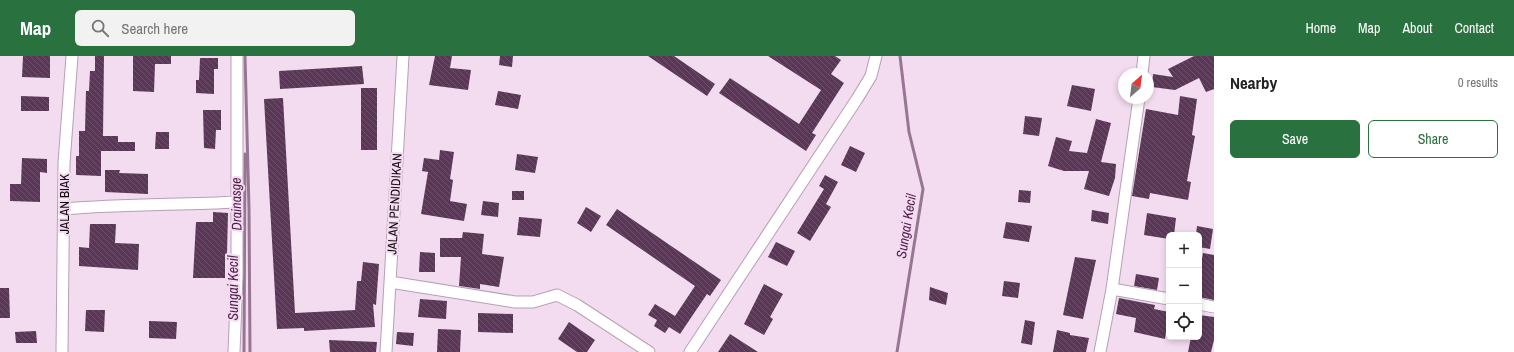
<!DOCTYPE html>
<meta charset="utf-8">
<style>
:root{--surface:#fff;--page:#f2f2f2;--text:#222;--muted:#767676;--line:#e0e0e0;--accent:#29713e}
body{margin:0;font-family:"Archivo Narrow",sans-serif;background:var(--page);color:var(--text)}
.controls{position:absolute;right:12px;bottom:12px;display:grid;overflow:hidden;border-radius:6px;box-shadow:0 2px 6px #0003}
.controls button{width:36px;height:36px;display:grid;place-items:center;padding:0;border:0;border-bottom:1px solid var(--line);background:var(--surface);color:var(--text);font:20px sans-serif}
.compass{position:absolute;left:1118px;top:12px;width:36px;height:36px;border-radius:50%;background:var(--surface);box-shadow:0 2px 6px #0003;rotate:28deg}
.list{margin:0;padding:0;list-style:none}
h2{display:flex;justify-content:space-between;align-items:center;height:52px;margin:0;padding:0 16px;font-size:17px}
h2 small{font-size:13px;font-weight:400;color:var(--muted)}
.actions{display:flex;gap:8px;padding:12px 16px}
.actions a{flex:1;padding:9px 0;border:1px solid var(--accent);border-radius:6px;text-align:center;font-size:14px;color:var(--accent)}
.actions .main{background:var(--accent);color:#fff}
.icon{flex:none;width:22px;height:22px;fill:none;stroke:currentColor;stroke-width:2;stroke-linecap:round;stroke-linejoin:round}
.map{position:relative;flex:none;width:1214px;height:296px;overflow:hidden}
header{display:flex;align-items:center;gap:24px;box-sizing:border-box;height:56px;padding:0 20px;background:var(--accent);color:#fff}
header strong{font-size:19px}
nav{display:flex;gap:22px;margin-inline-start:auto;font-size:14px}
.search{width:280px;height:36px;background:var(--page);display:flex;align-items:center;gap:10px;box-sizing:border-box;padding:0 14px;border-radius:6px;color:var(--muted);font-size:15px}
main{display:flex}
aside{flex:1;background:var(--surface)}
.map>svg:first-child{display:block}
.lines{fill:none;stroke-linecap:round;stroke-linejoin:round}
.stream{stroke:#967692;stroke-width:3}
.building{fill:url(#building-back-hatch)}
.street-casing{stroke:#b7a0b4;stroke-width:13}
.street{stroke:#fff;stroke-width:11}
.labels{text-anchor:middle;stroke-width:4;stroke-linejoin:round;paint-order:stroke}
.street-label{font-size:13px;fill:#120a11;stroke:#f3dbf0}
.water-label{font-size:14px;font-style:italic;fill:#501d4d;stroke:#f3dbf0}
</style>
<header>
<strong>Map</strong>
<div class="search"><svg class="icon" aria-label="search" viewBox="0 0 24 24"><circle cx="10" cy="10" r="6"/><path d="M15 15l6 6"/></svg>Search here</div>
<nav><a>Home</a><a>Map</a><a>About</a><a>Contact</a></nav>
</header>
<main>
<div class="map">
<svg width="1214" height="296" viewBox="0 0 1214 296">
<defs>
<pattern id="building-back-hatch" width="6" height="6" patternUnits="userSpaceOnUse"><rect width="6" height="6" fill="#5a3757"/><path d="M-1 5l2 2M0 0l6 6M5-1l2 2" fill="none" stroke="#6d506a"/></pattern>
</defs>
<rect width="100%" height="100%" fill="#f3dbf0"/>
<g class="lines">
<path class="stream" d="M 245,0 L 249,153 L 250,296
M 244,296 L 245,98
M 897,296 L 923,133 L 909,76 L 900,0"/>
</g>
<path class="building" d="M 23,0 L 50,0 L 50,22 L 22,21 Z
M 95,0 L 104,0 L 103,80 L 118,80 L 118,86 L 135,86 L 135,95 L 101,95 L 101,120 L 76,119 L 76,100 L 79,100 L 79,75 L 85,75 L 86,35 L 89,35 L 90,15 L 95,15 Z
M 133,0 L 171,0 L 171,8 L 155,8 L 154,36 L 133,35 Z
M 435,0 L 452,0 L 450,12 L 471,14 L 468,34 L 429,29 Z
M 500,0 L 513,0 L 512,11 L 499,9 Z
M 648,0 L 674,0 L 715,28 L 707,40 Z
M 768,0 L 835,0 L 841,4 L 831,18 L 844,27 L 812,77 L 816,79 L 806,95 L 719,37 L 730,22 L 799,68 L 821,34 Z
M 1194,0 L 1214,0 L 1214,33 L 1206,36 L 1199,22 L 1175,34 L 1152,31 L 1153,18 L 1173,21 L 1168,13 Z
M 200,2 L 218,2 L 218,13 L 214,13 L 214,38 L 196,37 L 196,24 L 199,24 Z
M 362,10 L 364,28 L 280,33 L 279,15 Z
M 1072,29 L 1095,33 L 1091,55 L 1067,50 Z
M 361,32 L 377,32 L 377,94 L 361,94 Z
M 498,35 L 521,39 L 518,53 L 495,49 Z
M 21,40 L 49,41 L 49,55 L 21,55 Z
M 1180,40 L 1197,43 L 1192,79 L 1195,80 L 1187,125 L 1191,126 L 1188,144 L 1150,137 L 1149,143 L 1132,140 L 1146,53 L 1178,59 Z
M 283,42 L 295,257 L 355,254 L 357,225 L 361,225 L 363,206 L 379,208 L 376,249 L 373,248 L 375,271 L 304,275 L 304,272 L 277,273 L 264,43 Z
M 203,54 L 221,54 L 221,74 L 216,74 L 215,93 L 204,92 Z
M 1025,60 L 1042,62 L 1039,80 L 1023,78 Z
M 1096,63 L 1111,67 L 1101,106 L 1116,108 L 1115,122 L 1109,140 L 1084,133 L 1089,115 L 1064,115 L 1048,110 L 1056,81 L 1072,85 L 1069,95 L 1087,97 Z
M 156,76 L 169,76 L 169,93 L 155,93 Z
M 850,90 L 865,97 L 856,116 L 841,109 Z
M 440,94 L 454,96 L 450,123 L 453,124 L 450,145 L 467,148 L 464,165 L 421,158 L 428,116 L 422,115 L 424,102 L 439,104 Z
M 517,98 L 538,101 L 535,117 L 515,114 Z
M 22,102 L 47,103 L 47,117 L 40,116 L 40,146 L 10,145 L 10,128 L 21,128 Z
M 105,114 L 120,114 L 119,117 L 148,118 L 148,138 L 105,136 Z
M 825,119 L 838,126 L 826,148 L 831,151 L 810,185 L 797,177 L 824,133 L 819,130 Z
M 1019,134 L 1031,135 L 1030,147 L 1018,146 Z
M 512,135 L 524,135 L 524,144 L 512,144 Z
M 483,145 L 499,147 L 498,161 L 481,159 Z
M 586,151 L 601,160 L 591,176 L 577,167 Z
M 617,153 L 721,224 L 710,240 L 707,238 L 680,278 L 669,271 L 665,277 L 654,270 L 657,264 L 648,259 L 655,248 L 675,260 L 695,230 L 606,169 Z
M 1092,154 L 1109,157 L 1108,168 L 1091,165 Z
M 213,156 L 228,157 L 227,198 L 225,198 L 225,222 L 193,222 L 196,166 L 213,166 Z
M 1147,157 L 1176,162 L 1174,179 L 1169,179 L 1169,183 L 1144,179 Z
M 519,161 L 542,163 L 540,181 L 517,179 Z
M 1006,166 L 1032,170 L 1029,186 L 1003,182 Z
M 90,168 L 116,168 L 115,187 L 139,188 L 138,214 L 79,210 L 79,191 L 89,192 Z
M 1197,170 L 1213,173 L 1210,193 L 1199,191 L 1199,179 L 1196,179 Z
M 463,176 L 484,178 L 482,198 L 504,201 L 499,231 L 480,228 L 480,233 L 459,230 L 461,201 L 440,201 L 440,182 L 462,182 Z
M 776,186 L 795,195 L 787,210 L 768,201 Z
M 420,196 L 435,197 L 435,216 L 419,216 Z
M 1203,197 L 1214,199 L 1214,244 L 1199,241 L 1199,219 Z
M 1075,201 L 1096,204 L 1083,263 L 1063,259 Z
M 1136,218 L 1159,222 L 1157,234 L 1134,230 Z
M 1004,225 L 1020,227 L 1018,242 L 1002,240 Z
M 764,228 L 783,238 L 770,261 L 773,263 L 764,279 L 744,268 Z
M 930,231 L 948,237 L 946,249 L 929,244 Z
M 0,232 L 9,232 L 10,262 L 0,262 Z
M 1119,242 L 1155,249 L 1154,253 L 1169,256 L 1165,283 L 1134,276 L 1136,262 L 1116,258 Z
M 420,243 L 447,245 L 446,263 L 418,261 Z
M 86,254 L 105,254 L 104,276 L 85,275 Z
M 478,257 L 513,258 L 513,277 L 478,276 Z
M 1199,259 L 1214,261 L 1214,284 L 1211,296 L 1188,296 L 1191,281 L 1199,281 Z
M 1025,264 L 1035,266 L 1032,289 L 1021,287 Z
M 149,265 L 177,266 L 176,283 L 149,282 Z
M 569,266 L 595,284 L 587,296 L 577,296 L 558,283 Z
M 438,273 L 461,274 L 460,296 L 437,296 Z
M 1057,274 L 1070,277 L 1070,279 L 1089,282 L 1086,296 L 1053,296 Z
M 36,275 L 37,287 L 16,287 L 15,276 Z
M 397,276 L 414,277 L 413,290 L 396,288 Z
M 730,278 L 758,296 L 718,296 Z
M 329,284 L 377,286 L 376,296 L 330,296 Z"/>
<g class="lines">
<g class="street-casing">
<path id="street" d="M 1142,18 L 1144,0
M 64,153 C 122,148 180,149 237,146
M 390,226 L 515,246 L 533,246 L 557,239 L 577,249 L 649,296
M 1112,233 L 1169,243
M 1199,248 L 1214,251
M 62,296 L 64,107 L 72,0
M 234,296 L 237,219 L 237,0
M 386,296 L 403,0
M 690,296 L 857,43 L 871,20 L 876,0
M 1100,296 L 1112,233 L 1139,42"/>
</g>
<use href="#street" class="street"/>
</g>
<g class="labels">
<g class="street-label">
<text transform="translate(64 148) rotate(-90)" y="5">JALAN BIAK</text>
<text transform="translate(394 148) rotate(-87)" y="5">JALAN PENDIDIKAN</text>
</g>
<g class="water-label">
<text transform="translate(236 148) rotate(-91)" y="5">Drainasge</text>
<text transform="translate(906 170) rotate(-81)" y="5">Sungai Kecil</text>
<text transform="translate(233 232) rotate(-90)" y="5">Sungai Kecil</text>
</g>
</g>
</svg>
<div class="controls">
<button>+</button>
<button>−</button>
<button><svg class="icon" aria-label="locate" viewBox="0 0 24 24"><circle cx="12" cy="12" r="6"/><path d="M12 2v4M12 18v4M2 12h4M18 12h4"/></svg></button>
</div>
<svg class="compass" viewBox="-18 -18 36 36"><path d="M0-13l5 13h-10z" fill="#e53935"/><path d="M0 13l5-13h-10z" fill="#767676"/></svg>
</div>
<aside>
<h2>Nearby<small>0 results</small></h2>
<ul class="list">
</ul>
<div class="actions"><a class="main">Save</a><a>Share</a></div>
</aside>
</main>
